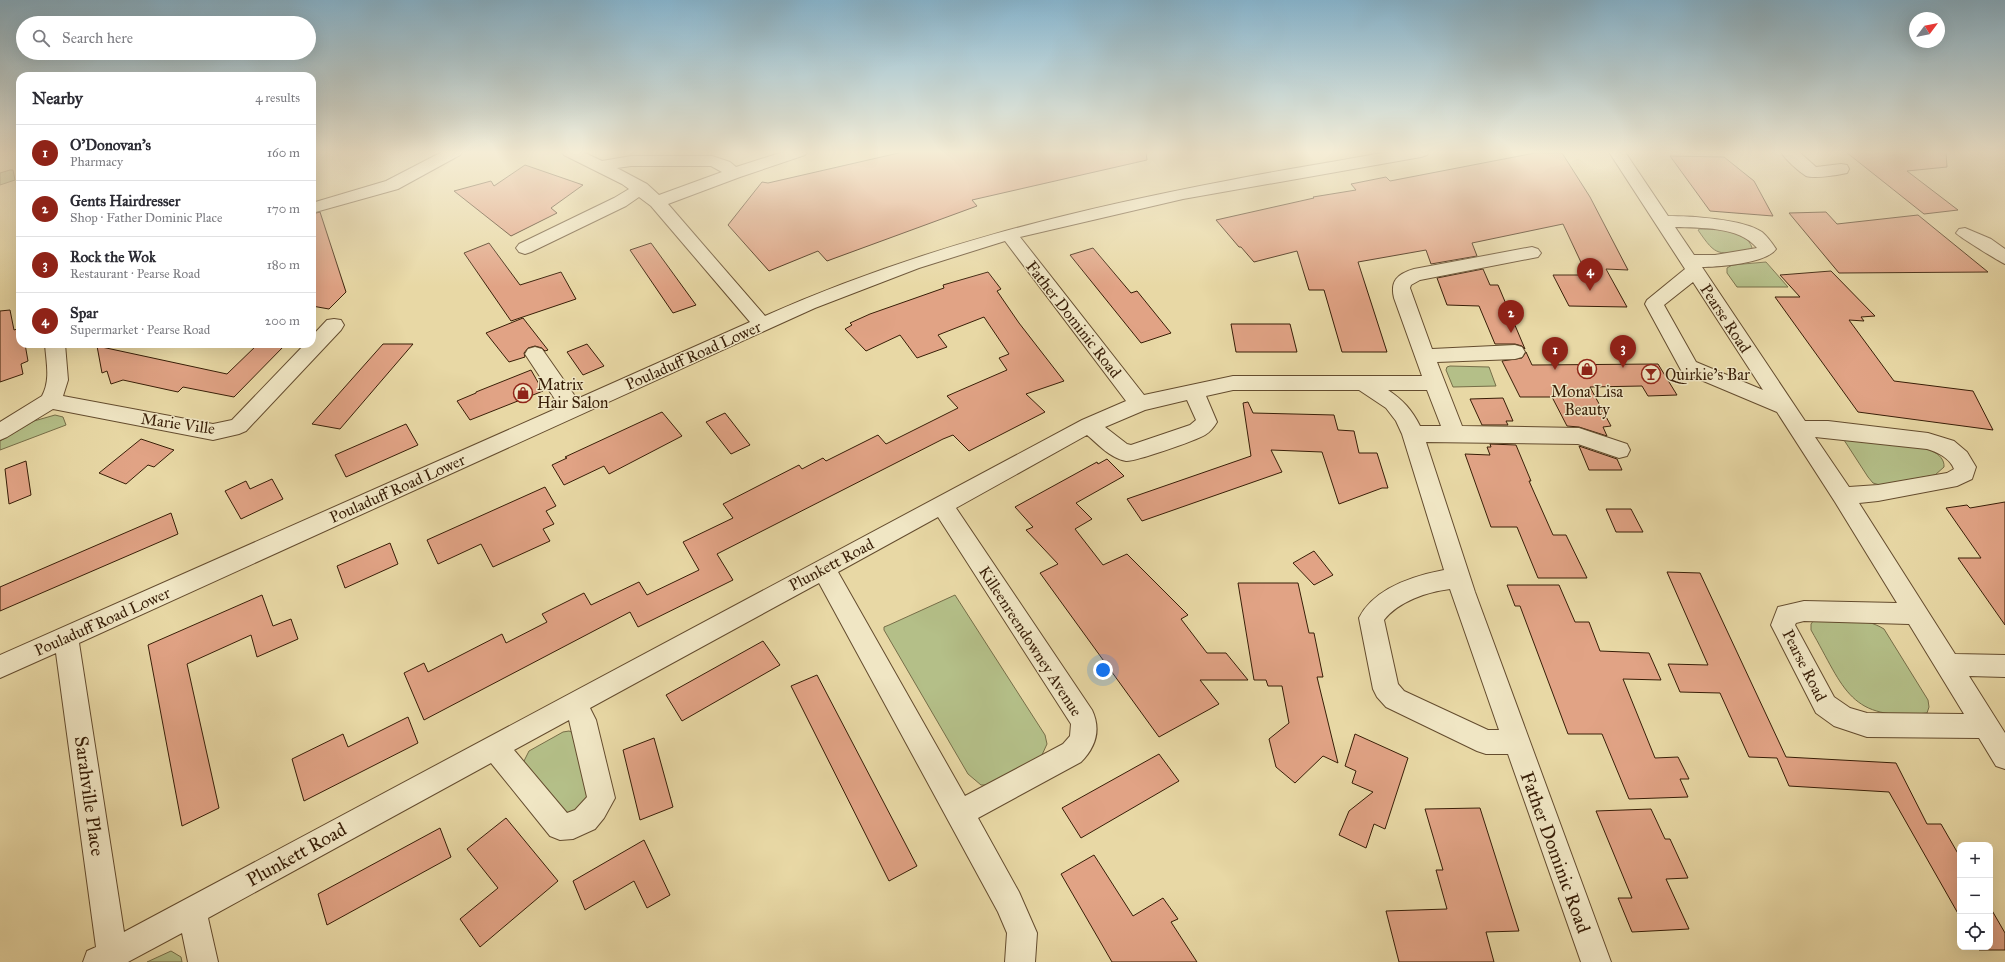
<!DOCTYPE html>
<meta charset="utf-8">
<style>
:root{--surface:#fff;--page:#f7f7f7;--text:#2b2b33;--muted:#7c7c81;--line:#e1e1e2;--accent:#8f2418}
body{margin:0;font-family:"IM FELL Great Primer",serif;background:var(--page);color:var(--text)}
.controls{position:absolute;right:12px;bottom:12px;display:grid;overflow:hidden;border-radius:8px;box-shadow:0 4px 16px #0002}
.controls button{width:36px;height:36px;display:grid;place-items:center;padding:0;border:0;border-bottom:1px solid var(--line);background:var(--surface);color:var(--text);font:20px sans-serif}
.compass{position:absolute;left:1909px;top:12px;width:36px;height:36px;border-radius:50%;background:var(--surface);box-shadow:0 4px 16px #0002;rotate:58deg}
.you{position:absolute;left:1103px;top:670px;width:14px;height:14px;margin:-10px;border:3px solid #fff;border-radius:50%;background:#1a73e8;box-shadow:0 0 0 6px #1a73e833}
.badge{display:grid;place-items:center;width:26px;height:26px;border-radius:50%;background:var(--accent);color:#fff;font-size:13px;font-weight:700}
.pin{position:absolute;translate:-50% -33px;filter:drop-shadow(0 1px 2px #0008)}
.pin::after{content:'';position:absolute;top:21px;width:14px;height:12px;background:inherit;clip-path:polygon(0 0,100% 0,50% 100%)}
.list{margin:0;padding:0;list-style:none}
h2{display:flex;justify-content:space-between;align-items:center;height:52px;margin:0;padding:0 16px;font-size:17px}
h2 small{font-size:13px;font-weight:400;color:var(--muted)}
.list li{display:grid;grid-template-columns:26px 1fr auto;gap:12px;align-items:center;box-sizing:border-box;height:56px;padding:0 16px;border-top:1px solid var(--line)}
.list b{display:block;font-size:15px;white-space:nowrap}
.list p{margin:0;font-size:13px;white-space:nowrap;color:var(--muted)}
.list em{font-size:13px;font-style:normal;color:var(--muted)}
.icon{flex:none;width:22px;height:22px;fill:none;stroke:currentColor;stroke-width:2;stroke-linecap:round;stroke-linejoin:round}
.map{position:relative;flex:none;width:2005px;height:962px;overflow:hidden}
.search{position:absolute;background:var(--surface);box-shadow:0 4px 16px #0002;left:16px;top:16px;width:300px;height:44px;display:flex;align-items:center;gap:10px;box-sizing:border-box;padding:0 14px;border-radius:22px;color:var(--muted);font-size:15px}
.panel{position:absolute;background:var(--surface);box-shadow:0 4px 16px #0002;left:16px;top:72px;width:300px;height:276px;border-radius:12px}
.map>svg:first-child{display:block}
.green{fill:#b4bf88;stroke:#766e48}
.building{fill:#e1a385;stroke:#381e07}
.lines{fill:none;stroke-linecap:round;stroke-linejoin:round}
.minor-casing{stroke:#644c2e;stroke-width:2}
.minor{fill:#f0e6c4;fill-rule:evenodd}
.labels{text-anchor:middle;stroke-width:3;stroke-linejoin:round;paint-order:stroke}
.street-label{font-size:16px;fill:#381e07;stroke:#f0e6c4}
.poi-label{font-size:16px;fill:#381e07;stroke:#f0e6c4;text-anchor:start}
.near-street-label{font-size:19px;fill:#381e07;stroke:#f0e6c4}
</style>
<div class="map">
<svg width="2005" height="962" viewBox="0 0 2005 962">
<rect width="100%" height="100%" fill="#e8d8a5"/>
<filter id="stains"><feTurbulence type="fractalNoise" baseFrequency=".005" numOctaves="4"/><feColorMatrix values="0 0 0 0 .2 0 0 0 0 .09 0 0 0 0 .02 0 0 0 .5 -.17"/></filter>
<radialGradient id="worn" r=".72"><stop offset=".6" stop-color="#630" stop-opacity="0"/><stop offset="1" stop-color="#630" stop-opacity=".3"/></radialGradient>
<path class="green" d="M 10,170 L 13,170 L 15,180 L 0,185 L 0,173 Z
M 1700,229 C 1716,229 1747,229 1752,248 L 1750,250 C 1718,254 1717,258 1698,230 Z
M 1766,262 L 1788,287 L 1737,287 L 1727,273 L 1727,268 L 1732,265 Z
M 1450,366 L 1489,367 L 1496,386 L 1453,387 L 1446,370 L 1447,367 Z
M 55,415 L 63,417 L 66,425 L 0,450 L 0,441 L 34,421 Z
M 1845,438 C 1865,440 1946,439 1944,467 L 1935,475 L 1880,485 L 1873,483 L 1868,477 L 1844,440 Z
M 955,595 L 1045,735 L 1047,744 L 1041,757 L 990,785 L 981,785 L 968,774 L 884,630 L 884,627 L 889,625 Z
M 1814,620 C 1838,620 1863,616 1884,629 L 1928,700 L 1929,707 L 1927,713 C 1849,722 1845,689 1811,630 L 1811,624 Z
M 569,731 L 574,733 L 593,785 L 582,807 L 569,813 L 563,813 L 523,763 L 529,751 L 563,732 Z
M 171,951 L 181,957 L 182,962 L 147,962 Z"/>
<path class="building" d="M 903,152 L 1146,152 L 1147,160 L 972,200 L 977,206 L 827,261 L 818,251 L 769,271 L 728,225 L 762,182 L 768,183 Z
M 1846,152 L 1946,152 L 1947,167 L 1907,171 L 1958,210 L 1924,214 Z
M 1535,153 L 1562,153 L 1590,197 L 1628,270 L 1606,269 L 1627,307 L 1569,306 L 1553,275 L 1587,275 L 1563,224 L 1472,243 L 1477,256 L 1431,264 L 1426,250 L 1358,262 L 1387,352 L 1342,352 L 1324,290 L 1309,290 L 1297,251 L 1254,262 L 1241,247 L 1239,247 L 1216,220 L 1314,198 L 1313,197 L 1356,190 L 1351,184 L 1386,177 L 1390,181 Z
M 1670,156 L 1724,157 L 1754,181 L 1773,216 L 1710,211 Z
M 525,165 L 583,185 L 551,208 L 557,213 L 511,236 L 454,191 L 491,181 L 494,186 Z
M 320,212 L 346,292 L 329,309 L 312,306 L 312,214 Z
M 1826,212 L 1837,224 L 1918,215 L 1988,272 L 1839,273 L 1789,213 Z
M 489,243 L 520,285 L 561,272 L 576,299 L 511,321 L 464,253 Z
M 651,243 L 696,305 L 673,313 L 630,250 Z
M 1093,248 L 1131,293 L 1137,291 L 1171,333 L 1141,343 L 1070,255 Z
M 1483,269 L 1490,285 L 1498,285 L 1525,349 L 1522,346 L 1515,344 L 1495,344 L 1479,306 L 1447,305 L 1437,278 Z
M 1831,271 L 1875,316 L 1861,317 L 1864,321 L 1849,320 L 1894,381 L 1973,391 L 1993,430 L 1858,412 L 1775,297 L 1800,297 L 1780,275 Z
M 988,272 L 1001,289 L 997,291 L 1019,323 L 1064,381 L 1026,394 L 1045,412 L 969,451 L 953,435 L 943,439 L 717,554 L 733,580 L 638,627 L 630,612 L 424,720 L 404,673 L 424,663 L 428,672 L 502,634 L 506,643 L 547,622 L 542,614 L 584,593 L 591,605 L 639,582 L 647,595 L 699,570 L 683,542 L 733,518 L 723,504 L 799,465 L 802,469 L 823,458 L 826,461 L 878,435 L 886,444 L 958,408 L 947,396 L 1007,370 L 999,358 L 1009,354 L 984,317 L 938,335 L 947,347 L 917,358 L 900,335 L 866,351 L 845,329 L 852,325 L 850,323 L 870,314 L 944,288 L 943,285 Z
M 10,310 L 14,330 L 20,328 L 20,344 L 25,344 L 28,361 L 21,364 L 23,374 L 0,382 L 0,311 Z
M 523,318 L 548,350 L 545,351 L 542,348 L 535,346 L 528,348 L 524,353 L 525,357 L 509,362 L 486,333 Z
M 1231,324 L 1290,324 L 1297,352 L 1236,352 Z
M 258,344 L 286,344 L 234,397 L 183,387 L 178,392 L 123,380 L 111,384 L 107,371 L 102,373 L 97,346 L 227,374 Z
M 383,344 L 413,344 L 340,429 L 312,424 Z
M 587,344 L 604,366 L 583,375 L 567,352 Z
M 1526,352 L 1532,365 L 1658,364 L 1677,395 L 1648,396 L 1642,386 L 1590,387 L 1611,426 L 1603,427 L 1607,436 L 1579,427 L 1567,426 L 1552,397 L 1520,397 L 1502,361 L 1522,358 Z
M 531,370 L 543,391 L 470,420 L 457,401 L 476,393 L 476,392 Z
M 1503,398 L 1513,421 L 1506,421 L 1508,425 L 1482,425 L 1470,399 Z
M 1248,402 L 1253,413 L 1334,415 L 1338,430 L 1354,431 L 1359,453 L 1377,453 L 1388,488 L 1382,488 L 1339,504 L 1322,452 L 1271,450 L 1282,472 L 1142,521 L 1127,499 L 1251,456 L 1243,403 Z
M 662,412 L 682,436 L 609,474 L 604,466 L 564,485 L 552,465 L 567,458 L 565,457 Z
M 725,413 L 750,445 L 731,454 L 706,422 Z
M 406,424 L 418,445 L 346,477 L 335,455 Z
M 141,439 L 174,450 L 154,467 L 148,465 L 126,484 L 99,473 Z
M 1490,444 L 1516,445 L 1531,481 L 1529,481 L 1553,535 L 1566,535 L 1587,578 L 1538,578 L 1517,527 L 1491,527 L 1465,454 L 1490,455 L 1487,447 L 1491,447 Z
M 1579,446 L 1617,459 L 1622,470 L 1589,470 Z
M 1107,459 L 1124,476 L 1076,503 L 1092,519 L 1075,529 L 1103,565 L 1127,554 L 1188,615 L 1181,619 L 1207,653 L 1226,653 L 1248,680 L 1200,680 L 1219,704 L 1159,737 L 1040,573 L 1058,564 L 1026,530 L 1033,527 L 1015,507 L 1097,462 L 1098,464 Z
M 26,461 L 31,495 L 9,504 L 5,469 Z
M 272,479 L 283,499 L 241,519 L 225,491 L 246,481 L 250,489 Z
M 545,487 L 556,506 L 546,511 L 554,524 L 543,529 L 550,541 L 493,567 L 481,544 L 438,564 L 427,540 Z
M 2005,502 L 2005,625 L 1958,558 L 1981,558 L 1946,508 L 1967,505 L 1970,508 Z
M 1606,509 L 1631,509 L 1643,532 L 1616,532 Z
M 171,513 L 178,534 L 0,611 L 0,587 Z
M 390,543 L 398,564 L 345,588 L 337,566 Z
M 1314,551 L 1333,575 L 1314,585 L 1293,563 Z
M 1667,572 L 1700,573 L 1786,757 L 1896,763 L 1927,824 L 1941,824 L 1960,857 L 1960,917 L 1889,792 L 1789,786 L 1777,758 L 1749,757 L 1720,693 L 1680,692 L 1668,664 L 1708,665 Z
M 1238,583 L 1298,583 L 1309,633 L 1314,633 L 1323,677 L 1317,677 L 1338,763 L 1323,756 L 1295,783 L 1276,767 L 1269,739 L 1289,723 L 1282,686 L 1268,686 L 1266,680 L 1254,680 Z
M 1507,585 L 1559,585 L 1575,622 L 1589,622 L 1600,651 L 1649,653 L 1661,680 L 1623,679 L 1655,758 L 1678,757 L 1689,779 L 1680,779 L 1688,797 L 1629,799 L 1602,734 L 1568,734 L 1520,606 L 1515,606 Z
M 262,595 L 273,626 L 291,619 L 298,639 L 257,657 L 251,635 L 187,664 L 219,808 L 182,826 L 148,645 Z
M 763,641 L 780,665 L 682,721 L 666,695 Z
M 817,675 L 917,866 L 889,881 L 791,686 Z
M 408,717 L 418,743 L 304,801 L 292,759 L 343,734 L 348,747 Z
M 1355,734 L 1408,758 L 1385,829 L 1374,824 L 1366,848 L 1339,835 L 1349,811 L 1373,792 L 1352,783 L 1356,771 L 1345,766 Z
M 654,738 L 673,807 L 640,820 L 623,750 Z
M 1159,754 L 1179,781 L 1081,838 L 1062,808 Z
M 1480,808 L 1519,931 L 1486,932 L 1494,962 L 1399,962 L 1386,911 L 1447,909 L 1436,870 L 1443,870 L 1425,809 Z
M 1651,809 L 1665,839 L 1670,839 L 1688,878 L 1666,879 L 1689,929 L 1632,932 L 1618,898 L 1632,898 L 1596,811 Z
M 506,818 L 558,881 L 480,947 L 460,919 L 498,888 L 467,849 Z
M 440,828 L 451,857 L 327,925 L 318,894 Z
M 644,840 L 670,895 L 647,908 L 634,881 L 585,910 L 573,881 Z
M 1094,855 L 1133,916 L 1163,898 L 1178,919 L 1171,922 L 1197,962 L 1112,962 L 1061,874 Z
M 1990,907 L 2005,933 L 2005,950 L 1979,950 L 1977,947 L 1990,947 Z"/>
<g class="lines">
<g class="minor-casing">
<path id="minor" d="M 442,152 L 462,152 L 460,155 L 398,189 L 312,213 L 312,203 L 386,181 Z
M 562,152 L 583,152 L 602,161 L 631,156 L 712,156 L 730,162 L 736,167 L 783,152 L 807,152 L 805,155 L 740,177 L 668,204 L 765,316 C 918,248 1068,211 1231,180 C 1266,173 1302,167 1337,161 C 1355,158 1373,154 1391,152 C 1404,151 1417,152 1429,152 L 1427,155 L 1421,157 L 1183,199 L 1020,237 L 1144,395 L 1233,376 L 1422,376 L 1394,298 C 1390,281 1397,274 1414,269 L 1532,247 L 1538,249 L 1541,253 L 1538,257 L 1420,280 L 1411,285 L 1410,288 L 1432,349 L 1515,345 L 1522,347 L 1525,352 L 1522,357 L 1515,359 L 1437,362 L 1462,426 L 1579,428 L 1627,444 L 1630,450 L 1627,456 L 1619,458 L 1578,444 L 1426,442 L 1475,592 L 1611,962 L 1581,962 L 1508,754 L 1486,754 L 1477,751 L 1386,707 L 1377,697 L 1373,689 L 1359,618 C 1374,588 1413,576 1444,570 L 1402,434 L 1396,421 L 1386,408 L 1359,390 L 1233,390 L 1206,396 L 1217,422 C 1214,427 1210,432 1205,435 C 1195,441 1134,462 1126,461 C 1110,458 1099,445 1087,435 L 956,508 L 1092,710 C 1101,729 1096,747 1081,762 L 978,818 L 1019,892 L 1037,933 L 1035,962 L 1005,962 L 1007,933 L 998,912 L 819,583 L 590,708 L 596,720 L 615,798 L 604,818 L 595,829 L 573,839 L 560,840 L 550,836 L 491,763 L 208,918 L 218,962 L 188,962 L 182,933 L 128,962 L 83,962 L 87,951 L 96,947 L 56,653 L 0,678 L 0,655 L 560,407 L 525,354 L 528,349 L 535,347 L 542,349 L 577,399 L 750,322 L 651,206 L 639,197 L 626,206 L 531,252 L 525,254 L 519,252 L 516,248 L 519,244 L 614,198 L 629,189 L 622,184 L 564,155 ZM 631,166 L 711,166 L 722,172 L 659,195 L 647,184 L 617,168 ZM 1005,241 L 1126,401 L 1082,420 L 124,932 L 79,643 L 815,308 L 919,268 ZM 1388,390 L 1427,390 L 1441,426 L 1420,426 C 1412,410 1403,400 1388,390 ZM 1187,400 L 1196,420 L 1190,425 L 1131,445 L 1127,444 L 1105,427 L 1145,410 ZM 938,517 L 1071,724 L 1070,736 L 1063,744 L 965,796 L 838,572 ZM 1450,589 L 1451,592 L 1499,730 L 1488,730 L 1404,691 L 1398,684 L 1384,620 C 1399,601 1427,592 1450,589 ZM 569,720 L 587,797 L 575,810 L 567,813 L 514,750 Z
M 1609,152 L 1625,152 L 1668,216 C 1691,216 1743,219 1762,232 C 1768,237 1772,243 1776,249 C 1767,263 1719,267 1702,267 L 1805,421 L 1828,421 L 1928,433 L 1954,441 L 1967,452 L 1976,467 L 1972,479 L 1957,486 L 1878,501 L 1859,503 L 1955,654 L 2005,655 L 2005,677 L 1969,676 L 2005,733 L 2005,769 L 1996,766 L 1979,738 L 1867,737 L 1834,726 L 1816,713 L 1771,625 L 1778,607 L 1804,601 L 1897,603 L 1835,502 L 1777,412 L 1682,372 L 1645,304 L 1647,300 L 1685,269 ZM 1675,227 C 1700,228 1739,226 1757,248 L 1715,255 L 1694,255 ZM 1693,282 L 1763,390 L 1696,362 L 1664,305 ZM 1815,437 L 1927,449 C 1937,452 1950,458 1954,469 L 1947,473 L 1878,485 L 1849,487 ZM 1804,621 L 1909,624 L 1964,714 L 1867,713 L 1850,708 L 1834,697 L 1795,625 L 1796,623 Z
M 1781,152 L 1799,152 L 1816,167 L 1841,164 L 1847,165 L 1849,169 L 1847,173 C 1838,175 1814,179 1806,176 C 1798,171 1786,160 1781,152 Z
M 1965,228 L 1991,239 L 2005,249 L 2005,264 C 2000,262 1958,236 1956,233 L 1959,229 Z
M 334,319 L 341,320 L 344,325 L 341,330 L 246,431 L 239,434 L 213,440 L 53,409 L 7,437 L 0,440 L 0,422 L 42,396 C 51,380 46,361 45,344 L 65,344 L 68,380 L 63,396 L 213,424 L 232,420 L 305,344 L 312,344 L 312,336 L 327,320 Z"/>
</g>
<use href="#minor" class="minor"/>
</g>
<linearGradient id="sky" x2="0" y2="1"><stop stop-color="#87b6d0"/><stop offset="0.53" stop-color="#f5edd6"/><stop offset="1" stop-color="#f5edd6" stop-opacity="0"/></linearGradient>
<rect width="2005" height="287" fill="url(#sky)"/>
<defs>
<g id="shop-ring" transform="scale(1)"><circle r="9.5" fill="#f0e6c4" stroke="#8f2418" stroke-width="1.5"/><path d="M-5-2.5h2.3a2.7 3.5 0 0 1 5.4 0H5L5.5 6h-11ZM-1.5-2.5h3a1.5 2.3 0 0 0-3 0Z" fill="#8f2418"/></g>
<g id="bar-ring" transform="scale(1)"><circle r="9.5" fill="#f0e6c4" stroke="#8f2418" stroke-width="1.5"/><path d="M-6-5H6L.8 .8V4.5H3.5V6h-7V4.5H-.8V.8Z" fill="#8f2418"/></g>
</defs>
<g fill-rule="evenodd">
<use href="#shop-ring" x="1587" y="369"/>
<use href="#bar-ring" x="1651" y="374"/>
<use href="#shop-ring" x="523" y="393"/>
</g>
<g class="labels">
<g class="street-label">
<text transform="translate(1726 318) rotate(57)" y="6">Pearse Road</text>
<text transform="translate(1074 319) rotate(52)" y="6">Father Dominic Road</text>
<text transform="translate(693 355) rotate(-24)" y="6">Pouladuff Road Lower</text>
<text transform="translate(178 423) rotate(8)" y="6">Marie Ville</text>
<text transform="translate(397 488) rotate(-24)" y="6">Pouladuff Road Lower</text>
<text transform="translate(831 564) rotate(-28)" y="6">Plunkett Road</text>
<text transform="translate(102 621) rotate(-24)" y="6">Pouladuff Road Lower</text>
<text transform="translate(1031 641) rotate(57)" y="6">Killeenreendowney Avenue</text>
<text transform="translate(1805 665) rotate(63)" y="6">Pearse Road</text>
</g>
<g class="poi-label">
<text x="1665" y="380">Quirkie's Bar</text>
<text x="537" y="390">Matrix<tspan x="537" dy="18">Hair Salon</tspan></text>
<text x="1587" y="397" text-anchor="middle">Mona Lisa<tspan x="1587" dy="18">Beauty</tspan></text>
</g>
<g class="near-street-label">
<text transform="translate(90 796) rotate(82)" y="7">Sarahville Place</text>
<text transform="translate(1556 852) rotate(70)" y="7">Father Dominic Road</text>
<text transform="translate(296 854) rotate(-29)" y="7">Plunkett Road</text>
</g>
</g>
<rect width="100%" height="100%" filter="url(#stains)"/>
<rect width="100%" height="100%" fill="url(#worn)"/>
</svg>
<div class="controls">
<button>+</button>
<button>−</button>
<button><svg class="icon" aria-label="locate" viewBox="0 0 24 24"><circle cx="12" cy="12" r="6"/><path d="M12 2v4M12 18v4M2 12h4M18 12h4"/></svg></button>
</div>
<svg class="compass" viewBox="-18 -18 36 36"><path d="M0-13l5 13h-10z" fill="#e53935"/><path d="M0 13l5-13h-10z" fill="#7c7c81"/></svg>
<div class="you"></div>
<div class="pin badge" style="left:1555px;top:370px">1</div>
<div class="pin badge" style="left:1511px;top:333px">2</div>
<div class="pin badge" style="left:1623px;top:368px">3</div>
<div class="pin badge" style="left:1590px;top:291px">4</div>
<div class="search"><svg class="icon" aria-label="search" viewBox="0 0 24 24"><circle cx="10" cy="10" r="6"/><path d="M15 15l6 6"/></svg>Search here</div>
<section class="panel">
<h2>Nearby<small>4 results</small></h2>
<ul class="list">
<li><span class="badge">1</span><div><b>O'Donovan's</b><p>Pharmacy</p></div><em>160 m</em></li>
<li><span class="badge">2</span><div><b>Gents Hairdresser</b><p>Shop · Father Dominic Place</p></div><em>170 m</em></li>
<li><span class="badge">3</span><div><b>Rock the Wok</b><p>Restaurant · Pearse Road</p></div><em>180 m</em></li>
<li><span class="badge">4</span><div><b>Spar</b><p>Supermarket · Pearse Road</p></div><em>200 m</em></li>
</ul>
</section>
</div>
